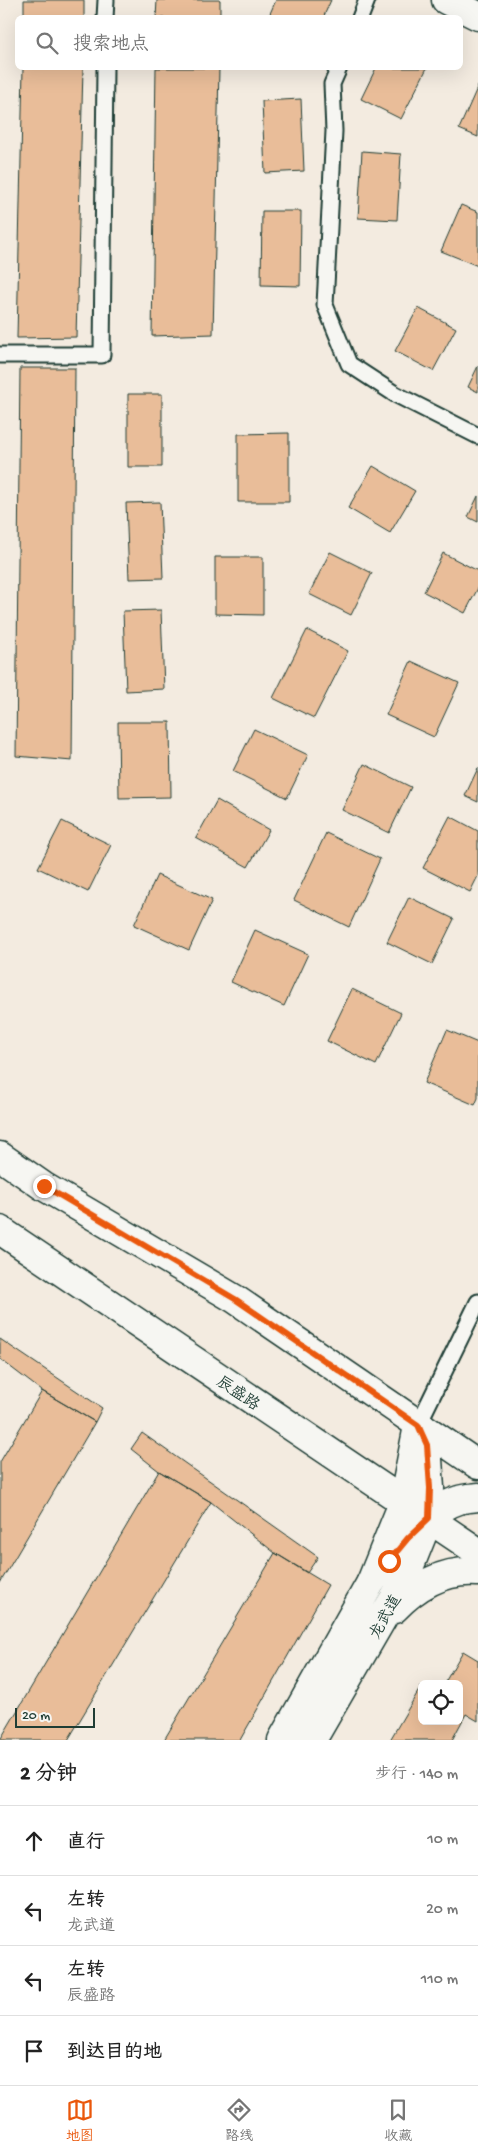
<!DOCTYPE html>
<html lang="zh">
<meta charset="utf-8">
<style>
:root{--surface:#fff;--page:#f2f2f2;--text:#222;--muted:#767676;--line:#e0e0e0;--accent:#ea580c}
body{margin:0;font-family:"Gochi Hand","LXGW WenKai TC",sans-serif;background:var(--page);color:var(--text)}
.controls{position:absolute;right:15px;bottom:15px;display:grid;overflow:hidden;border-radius:8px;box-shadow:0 5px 20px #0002}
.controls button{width:45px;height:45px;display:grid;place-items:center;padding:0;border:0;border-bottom:1px solid var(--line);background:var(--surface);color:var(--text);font:25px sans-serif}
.scale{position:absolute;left:15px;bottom:12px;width:80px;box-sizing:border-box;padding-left:5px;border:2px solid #1f3d34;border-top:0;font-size:14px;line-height:18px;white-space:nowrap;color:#1f3d34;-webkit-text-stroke:4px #f6f6f2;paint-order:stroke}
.stop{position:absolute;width:15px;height:15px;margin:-11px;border:4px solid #ea580c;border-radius:50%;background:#fff}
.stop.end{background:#ea580c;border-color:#fff;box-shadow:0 1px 5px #0008}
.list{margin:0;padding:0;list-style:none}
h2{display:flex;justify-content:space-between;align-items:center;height:65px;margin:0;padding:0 20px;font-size:21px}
h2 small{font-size:16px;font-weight:400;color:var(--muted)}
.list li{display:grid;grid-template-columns:32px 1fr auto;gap:15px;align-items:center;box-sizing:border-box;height:70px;padding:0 20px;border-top:1px solid var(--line)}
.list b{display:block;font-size:19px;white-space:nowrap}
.list p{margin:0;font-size:16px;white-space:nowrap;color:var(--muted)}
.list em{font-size:16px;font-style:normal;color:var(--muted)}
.icon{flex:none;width:28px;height:28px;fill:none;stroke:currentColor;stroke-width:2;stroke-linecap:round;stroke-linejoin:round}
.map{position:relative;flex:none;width:478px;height:1740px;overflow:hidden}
.search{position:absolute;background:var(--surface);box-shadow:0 5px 20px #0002;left:15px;right:15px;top:15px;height:55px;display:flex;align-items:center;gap:12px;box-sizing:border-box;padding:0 18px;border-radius:8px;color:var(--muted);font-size:19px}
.sheet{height:345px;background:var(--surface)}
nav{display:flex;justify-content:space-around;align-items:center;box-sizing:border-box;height:70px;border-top:1px solid var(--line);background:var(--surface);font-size:14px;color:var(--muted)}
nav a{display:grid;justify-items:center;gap:2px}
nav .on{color:var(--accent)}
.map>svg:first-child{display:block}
.building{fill:#e9bd99;stroke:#1f3d34}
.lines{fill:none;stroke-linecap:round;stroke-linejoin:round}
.service-casing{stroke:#1f3d34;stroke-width:19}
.minor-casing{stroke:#1f3d34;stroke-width:31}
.tertiary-casing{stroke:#1f3d34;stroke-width:31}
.secondary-casing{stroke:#1f3d34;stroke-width:31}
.service{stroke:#f6f6f2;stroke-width:15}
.minor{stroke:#f6f6f2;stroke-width:28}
.tertiary{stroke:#f6f6f2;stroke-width:28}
.secondary{stroke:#f6f6f2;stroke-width:28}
.route{stroke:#ea580c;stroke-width:6}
.labels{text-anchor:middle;stroke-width:4.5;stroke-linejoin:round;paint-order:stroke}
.street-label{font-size:16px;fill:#1f3d34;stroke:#f6f6f2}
</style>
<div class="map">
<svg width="478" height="1740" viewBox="0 0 478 1740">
<rect width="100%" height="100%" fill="#f3ebe0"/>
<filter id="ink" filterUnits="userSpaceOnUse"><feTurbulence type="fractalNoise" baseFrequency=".02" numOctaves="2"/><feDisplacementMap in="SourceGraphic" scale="10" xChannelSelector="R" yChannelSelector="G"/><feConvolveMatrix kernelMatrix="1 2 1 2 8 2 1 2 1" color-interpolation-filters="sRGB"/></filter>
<g filter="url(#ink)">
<path class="building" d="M 24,0 L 84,0 L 84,18 L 24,18 Z
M 157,0 L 220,0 L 220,18 L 156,18 Z
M 276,0 L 331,0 L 323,18 L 268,18 Z
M 23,68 L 83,68 L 76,337 L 17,338 Z
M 156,68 L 219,68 L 213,334 L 152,336 Z
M 376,68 L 427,68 L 401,119 L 361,99 Z
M 478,86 L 478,137 L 459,129 Z
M 301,99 L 304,171 L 265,173 L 262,101 Z
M 362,151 L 401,154 L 397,220 L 358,218 Z
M 461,205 L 478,212 L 478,266 L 441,251 Z
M 262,211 L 301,211 L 300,286 L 261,285 Z
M 418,308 L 456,328 L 433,371 L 395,351 Z
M 478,366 L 478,392 L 468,387 Z
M 20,368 L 75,368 L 72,761 L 16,756 Z
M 128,394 L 162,394 L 162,467 L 128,467 Z
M 289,433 L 289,502 L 238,502 L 238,434 Z
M 373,466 L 415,491 L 390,533 L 348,508 Z
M 478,496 L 478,522 L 468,517 Z
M 160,502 L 163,578 L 129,579 L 126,503 Z
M 330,552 L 372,573 L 351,615 L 309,594 Z
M 443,553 L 478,571 L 478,588 L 465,613 L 424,592 Z
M 215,557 L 263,557 L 263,615 L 215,614 Z
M 161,610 L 164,689 L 126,691 L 123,611 Z
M 307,630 L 348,651 L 314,718 L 273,698 Z
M 411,661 L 459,683 L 434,737 L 386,715 Z
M 118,722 L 170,722 L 171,797 L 119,798 Z
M 254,729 L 308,755 L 287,798 L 233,771 Z
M 364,764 L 411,787 L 389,833 L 342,810 Z
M 478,768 L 478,802 L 465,796 Z
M 217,800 L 269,830 L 248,867 L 196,838 Z
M 450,816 L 478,831 L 478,876 L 470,892 L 423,868 Z
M 62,821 L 111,845 L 88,892 L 38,868 Z
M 326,833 L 380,859 L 349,927 L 294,900 Z
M 157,875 L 212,900 L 189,950 L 134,925 Z
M 409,897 L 454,919 L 432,964 L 387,942 Z
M 255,930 L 308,954 L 284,1006 L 231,982 Z
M 352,989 L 401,1013 L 376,1065 L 327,1041 Z
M 447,1030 L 478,1043 L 478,1098 L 475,1105 L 424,1083 Z
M 0,1339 L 102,1408 L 95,1422 L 42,1391 L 0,1359 Z
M 42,1391 L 95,1422 L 0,1583 L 0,1462 Z
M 142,1433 L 318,1557 L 307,1573 L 275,1553 L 211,1502 L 159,1471 L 131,1449 Z
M 159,1471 L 211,1502 L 68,1740 L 0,1740 Z
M 275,1553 L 328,1585 L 240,1740 L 164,1740 Z
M 463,1651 L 478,1660 L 478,1721 L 466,1714 L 452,1740 L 390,1740 L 422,1685 L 422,1721 L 459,1721 L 459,1684 L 444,1684 Z"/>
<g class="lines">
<g class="service-casing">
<path id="service" d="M 105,18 L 106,0
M 360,18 L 367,0
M 339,68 L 332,84 L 334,131 L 325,305 L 349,364 L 395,394 L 478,436
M 0,355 L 102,355 L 105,68
M 418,1425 L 478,1302"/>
</g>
<g class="minor-casing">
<path id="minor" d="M 394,1609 C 416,1586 444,1569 478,1572
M 282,1740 L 371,1582 L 403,1503 L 417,1431
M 312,1740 L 403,1583 L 429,1518 L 430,1488 L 427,1445 L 418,1425"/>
</g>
<g class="tertiary-casing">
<path id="tertiary" d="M 446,0 L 478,16
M 371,1582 C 394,1555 423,1511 459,1500 C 465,1498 472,1498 478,1497"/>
</g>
<g class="secondary-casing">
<path id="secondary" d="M 0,1156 L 43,1186 L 235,1299 L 478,1465
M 0,1230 L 478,1552"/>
</g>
<use href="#service" class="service"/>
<use href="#minor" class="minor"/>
<use href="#tertiary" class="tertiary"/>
<use href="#secondary" class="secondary"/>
</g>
</g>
<g class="lines" filter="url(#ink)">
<path class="route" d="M 44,1186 L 235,1299 L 418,1425 L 427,1445 L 430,1488 L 429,1518 L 408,1538 L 389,1561"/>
</g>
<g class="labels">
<g class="street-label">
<text transform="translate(239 1392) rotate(34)" y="6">辰盛路</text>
<text transform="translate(384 1616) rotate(-61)" y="6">龙武道</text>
</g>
</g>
</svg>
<div class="controls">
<button><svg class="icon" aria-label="locate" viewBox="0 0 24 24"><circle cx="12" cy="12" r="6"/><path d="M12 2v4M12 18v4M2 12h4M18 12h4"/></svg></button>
</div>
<div class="scale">20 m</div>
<div class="stop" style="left:389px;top:1561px"></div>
<div class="stop end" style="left:44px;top:1186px"></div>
<div class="search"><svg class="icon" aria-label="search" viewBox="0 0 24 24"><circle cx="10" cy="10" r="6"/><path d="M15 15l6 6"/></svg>搜索地点</div>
</div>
<section class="sheet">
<h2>2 分钟<small>步行 · 140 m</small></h2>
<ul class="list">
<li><svg class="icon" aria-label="ahead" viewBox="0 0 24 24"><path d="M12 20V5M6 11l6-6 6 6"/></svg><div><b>直行</b></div><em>10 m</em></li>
<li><svg class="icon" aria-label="left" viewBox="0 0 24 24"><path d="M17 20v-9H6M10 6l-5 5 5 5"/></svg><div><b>左转</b><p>龙武道</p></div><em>20 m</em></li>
<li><svg class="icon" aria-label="left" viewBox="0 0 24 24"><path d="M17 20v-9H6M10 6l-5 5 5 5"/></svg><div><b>左转</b><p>辰盛路</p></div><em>110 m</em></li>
<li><svg class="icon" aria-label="arrive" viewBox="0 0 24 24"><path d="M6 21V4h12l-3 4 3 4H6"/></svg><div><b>到达目的地</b></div></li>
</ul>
</section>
<nav>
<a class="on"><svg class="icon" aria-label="map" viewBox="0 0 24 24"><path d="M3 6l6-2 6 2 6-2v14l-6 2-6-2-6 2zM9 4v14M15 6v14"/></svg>地图</a>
<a><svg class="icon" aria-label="directions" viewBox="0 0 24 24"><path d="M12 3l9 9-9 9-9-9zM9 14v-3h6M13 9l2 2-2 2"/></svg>路线</a>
<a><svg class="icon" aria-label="saved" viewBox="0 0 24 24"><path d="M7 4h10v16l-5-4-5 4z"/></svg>收藏</a>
</nav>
